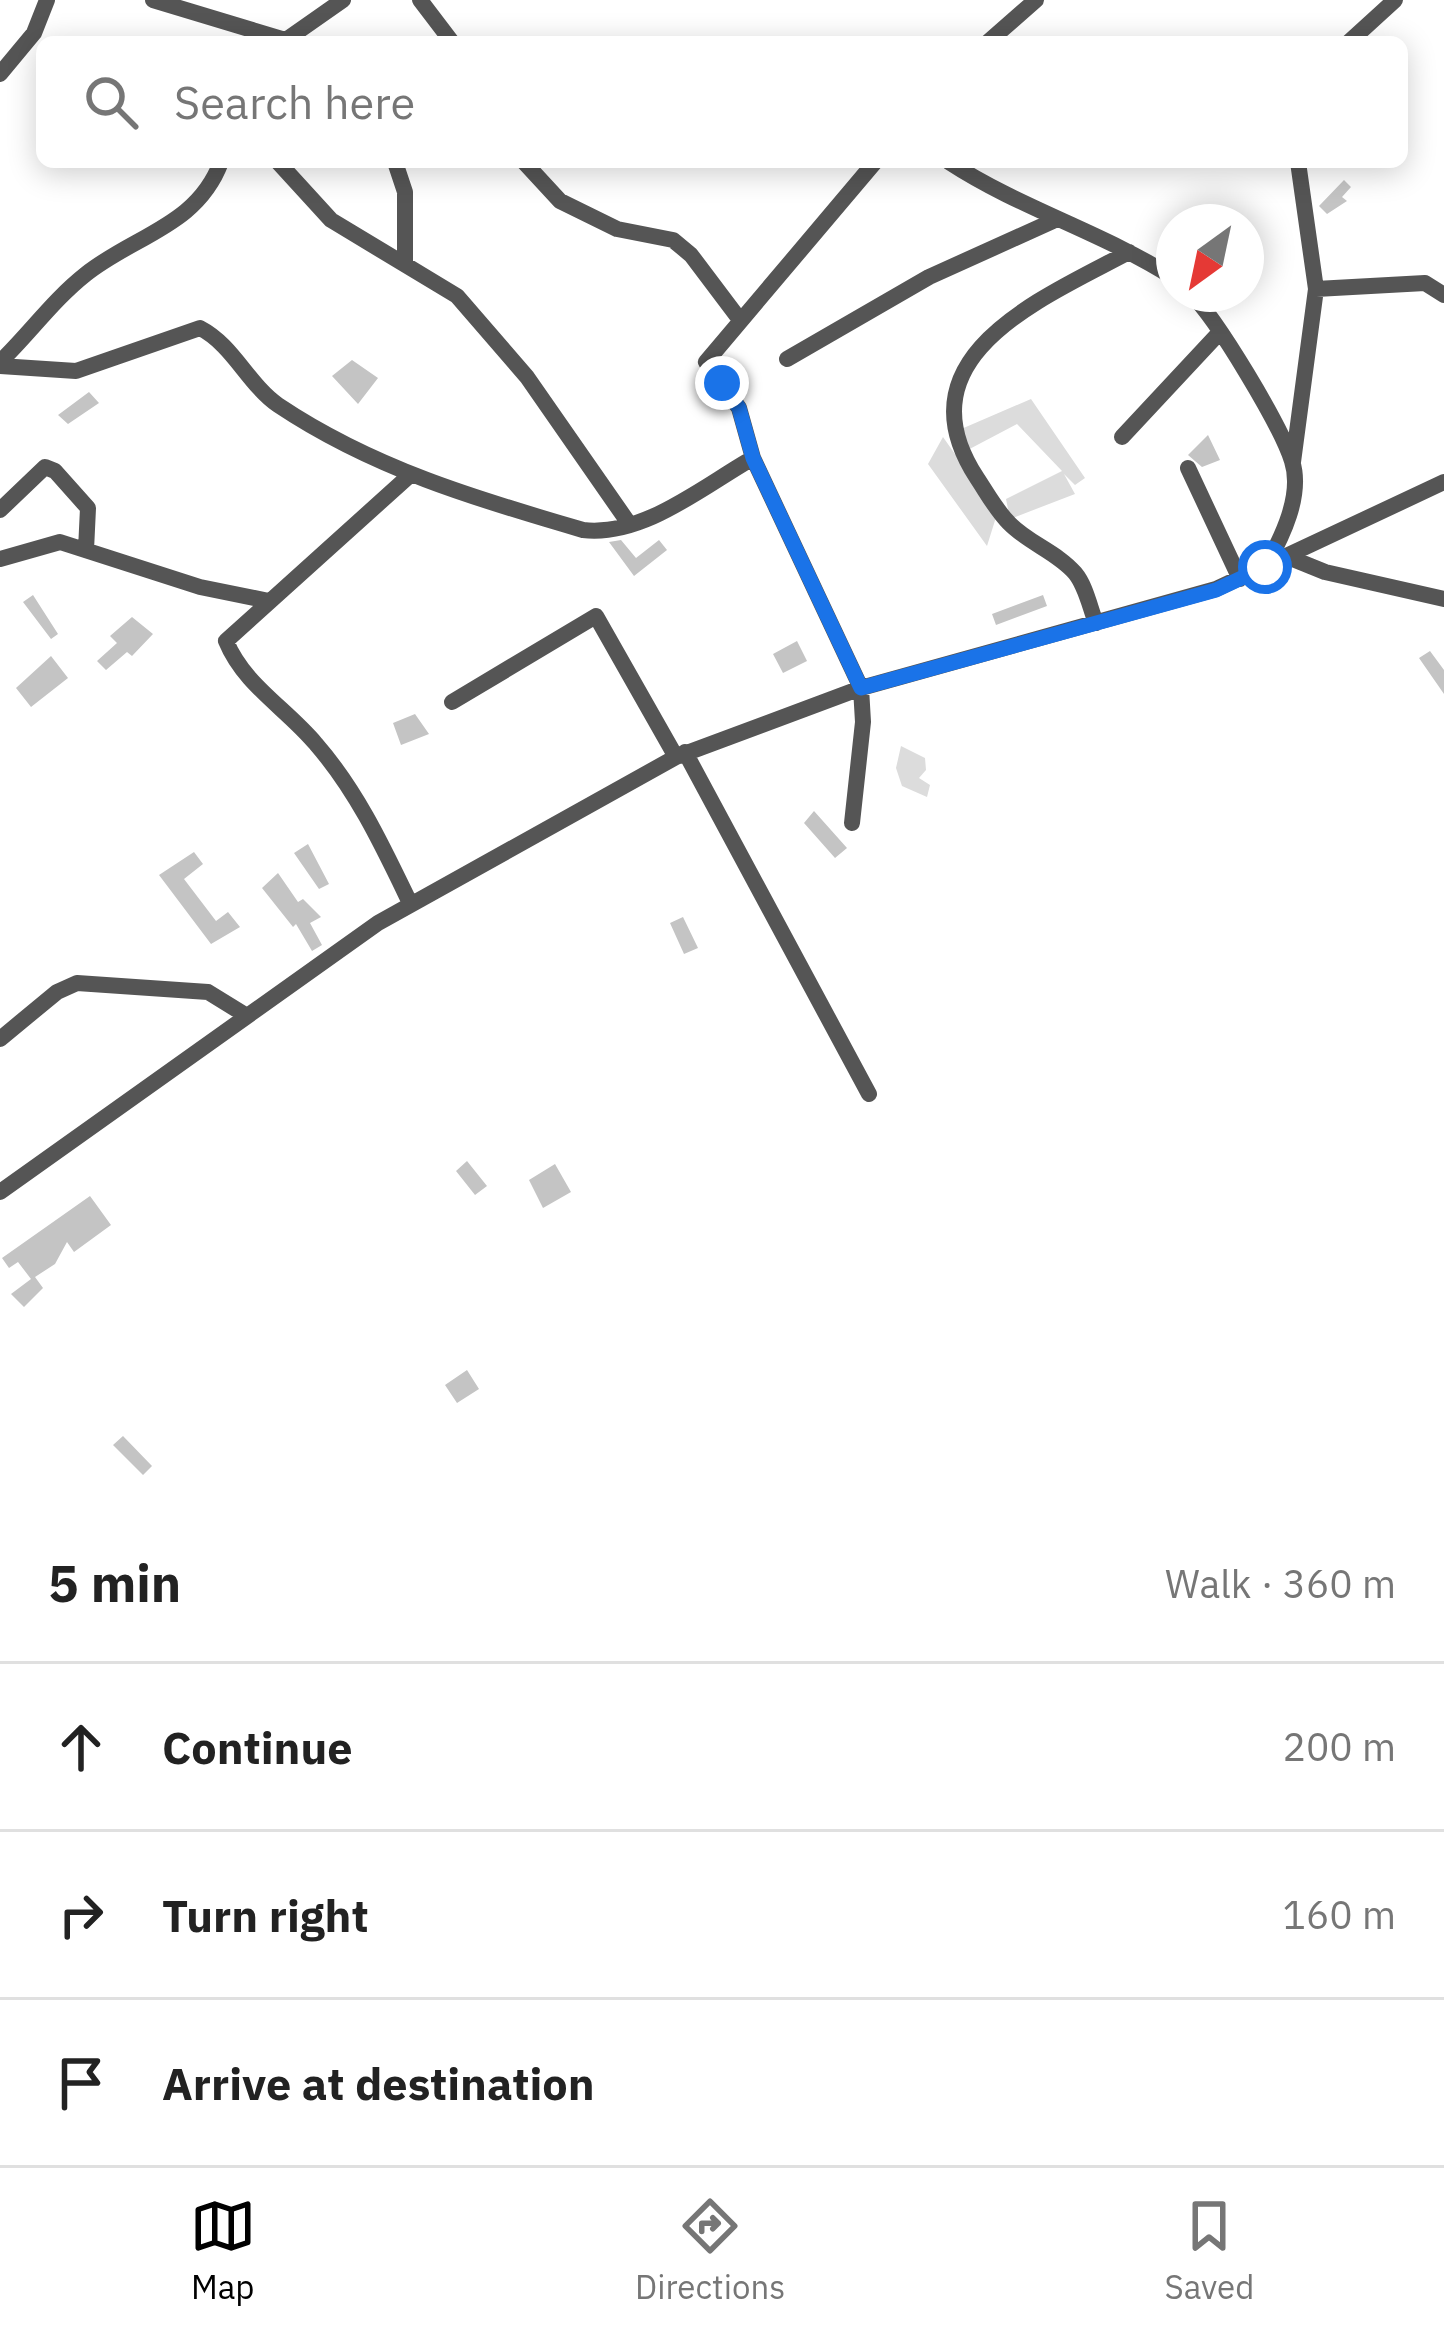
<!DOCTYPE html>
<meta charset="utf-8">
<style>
:root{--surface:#fff;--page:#f2f2f2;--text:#222;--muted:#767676;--line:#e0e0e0;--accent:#000}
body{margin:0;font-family:"IBM Plex Sans",sans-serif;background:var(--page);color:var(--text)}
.compass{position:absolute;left:1156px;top:204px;width:108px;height:108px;border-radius:50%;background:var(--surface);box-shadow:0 6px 30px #0003;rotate:213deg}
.stop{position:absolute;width:36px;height:36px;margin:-27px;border:9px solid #1a73e8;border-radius:50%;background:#fff}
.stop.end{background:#1a73e8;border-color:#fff;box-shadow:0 3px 12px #0008}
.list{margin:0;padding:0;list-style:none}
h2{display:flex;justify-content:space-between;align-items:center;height:156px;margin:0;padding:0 48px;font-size:51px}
h2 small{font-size:39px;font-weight:400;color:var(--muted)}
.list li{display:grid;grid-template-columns:78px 1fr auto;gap:36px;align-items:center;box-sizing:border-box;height:168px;padding:0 48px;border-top:3px solid var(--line)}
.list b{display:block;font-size:45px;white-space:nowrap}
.list em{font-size:39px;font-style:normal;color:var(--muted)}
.icon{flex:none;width:66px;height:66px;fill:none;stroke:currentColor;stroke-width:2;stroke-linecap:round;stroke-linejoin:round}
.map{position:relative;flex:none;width:1444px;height:1505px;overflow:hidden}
.search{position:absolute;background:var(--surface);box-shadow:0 6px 30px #0003;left:36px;right:36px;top:36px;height:132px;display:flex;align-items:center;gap:30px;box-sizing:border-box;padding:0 42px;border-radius:18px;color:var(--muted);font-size:45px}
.sheet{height:660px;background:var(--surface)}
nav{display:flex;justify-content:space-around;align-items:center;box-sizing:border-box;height:168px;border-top:3px solid var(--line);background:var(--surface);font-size:33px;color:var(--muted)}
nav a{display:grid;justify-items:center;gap:6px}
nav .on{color:var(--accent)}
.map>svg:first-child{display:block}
.green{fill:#dcdcdc}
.building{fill:#c4c4c4}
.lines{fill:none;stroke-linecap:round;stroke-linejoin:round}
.minor{stroke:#555;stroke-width:16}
.route{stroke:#1a73e8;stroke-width:15}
</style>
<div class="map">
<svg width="1444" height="1505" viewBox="0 0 1444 1505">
<rect width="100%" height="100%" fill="#fff"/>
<path class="green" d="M 1031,399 L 1085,478 L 1075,485 L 1064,474 L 1075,494 L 1010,519 L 1006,499 L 1062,471 L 1017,424 L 962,453 L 952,433 Z
M 943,437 L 997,514 L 987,546 L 928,464 Z
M 901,746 L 925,758 L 926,770 L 919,778 L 930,785 L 927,797 L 902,786 L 896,768 Z"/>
<path class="building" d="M 1344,180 L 1351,187 L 1342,197 L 1347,201 L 1327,214 L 1319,206 Z
M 352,360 L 378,378 L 358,404 L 332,376 Z
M 89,392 L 99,403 L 68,424 L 58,415 Z
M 1208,435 L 1220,460 L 1202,467 L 1188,455 Z
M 621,540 L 636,558 L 659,540 L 667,550 L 634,576 L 609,542 Z
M 33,595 L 58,634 L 51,639 L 23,602 Z
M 1043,595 L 1047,606 L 996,625 L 992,614 Z
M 132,617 L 153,634 L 132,656 L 127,652 L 106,670 L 97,661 L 117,643 L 110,636 Z
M 797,641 L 807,661 L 783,673 L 773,654 Z
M 1430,651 L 1444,670 L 1444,694 L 1419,658 Z
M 51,656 L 68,678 L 31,707 L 16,688 Z
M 415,714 L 429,734 L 401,745 L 393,723 Z
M 814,811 L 847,848 L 835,858 L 804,823 Z
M 308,844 L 329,884 L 319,889 L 294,853 Z
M 194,852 L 203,864 L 184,879 L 216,921 L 228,912 L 240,927 L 211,944 L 159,875 Z
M 278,873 L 298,902 L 303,899 L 321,917 L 310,923 L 322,945 L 312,951 L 296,924 L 293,927 L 262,888 Z
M 683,917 L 698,948 L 684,954 L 670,923 Z
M 467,1161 L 487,1186 L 475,1195 L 456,1171 Z
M 555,1164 L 571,1192 L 543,1208 L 529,1180 Z
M 90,1196 L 111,1225 L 74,1252 L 67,1242 L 55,1264 L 35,1277 L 43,1288 L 24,1307 L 11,1294 L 31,1279 L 18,1262 L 9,1268 L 2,1258 Z
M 467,1370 L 479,1389 L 457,1403 L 445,1385 Z
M 123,1436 L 152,1466 L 143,1475 L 113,1445 Z"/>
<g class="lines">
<path class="minor" d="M 153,0 L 285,40
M 420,0 L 452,42
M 283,42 L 343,0
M 988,42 L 1036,0
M 1349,42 L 1395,0
M 0,74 L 34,33 L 47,0
M 278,162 L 331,220 L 457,296 L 527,377 L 630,525
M 395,162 L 405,192 L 405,263
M 524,162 L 560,201 L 617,229 L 673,240 L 691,255 L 740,320
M 949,162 C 1021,209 1102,232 1174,278
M 1316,289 L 1425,283 L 1444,295
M 1191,294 C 1217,319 1281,426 1292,461 C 1303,495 1282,537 1266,566
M 787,359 L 929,277 L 1053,221
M 0,362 C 30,333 53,300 86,274 C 135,235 197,226 221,162
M 0,366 L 76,371 L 200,328 C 233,345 248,384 278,405 C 372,468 476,499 583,530 C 643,537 702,487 753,458
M 1122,437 L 1220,332
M 1293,462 L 1316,289 L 1298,162
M 1188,468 L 1240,579
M 409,476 L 226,641 C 244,685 286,708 316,744 C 357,791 383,847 410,903
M 0,510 L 45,467 L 55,471 L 88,508 L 86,550
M 1288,557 L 1325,572 L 1444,599
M 0,559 L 60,542 L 200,587 L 269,601
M 1096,623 C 1090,608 1086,586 1075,573 C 1057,552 1028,543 1009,523 C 996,510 987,493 977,478 C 898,357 1041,299 1129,252
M 452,702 L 596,616 L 676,757
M 685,752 L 869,1094
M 852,823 L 863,722 L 861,688 L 753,458 L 739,408 L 706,362 L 875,162
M 0,1039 L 57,992 L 77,983 L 208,992 L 247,1016
M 0,1192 L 378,923 L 676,757 L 861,688 L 1216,589 L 1444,482"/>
</g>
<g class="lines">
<path class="route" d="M 722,383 L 739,408 L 753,458 L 861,688 L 1216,590 L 1265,567"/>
</g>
</svg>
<svg class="compass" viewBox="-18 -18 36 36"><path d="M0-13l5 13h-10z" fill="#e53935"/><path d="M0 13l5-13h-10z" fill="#767676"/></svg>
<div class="stop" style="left:1265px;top:567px"></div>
<div class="stop end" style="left:722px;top:383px"></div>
<div class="search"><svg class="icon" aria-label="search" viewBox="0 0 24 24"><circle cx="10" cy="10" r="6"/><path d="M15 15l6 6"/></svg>Search here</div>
</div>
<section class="sheet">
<h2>5 min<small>Walk · 360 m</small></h2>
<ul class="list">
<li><svg class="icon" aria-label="ahead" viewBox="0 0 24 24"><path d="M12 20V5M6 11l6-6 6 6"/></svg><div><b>Continue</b></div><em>200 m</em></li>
<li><svg class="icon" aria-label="right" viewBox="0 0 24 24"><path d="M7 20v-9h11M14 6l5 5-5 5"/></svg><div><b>Turn right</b></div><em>160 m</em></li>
<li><svg class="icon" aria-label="arrive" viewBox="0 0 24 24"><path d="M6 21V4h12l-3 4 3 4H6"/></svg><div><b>Arrive at destination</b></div></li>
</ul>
</section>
<nav>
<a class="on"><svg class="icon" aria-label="map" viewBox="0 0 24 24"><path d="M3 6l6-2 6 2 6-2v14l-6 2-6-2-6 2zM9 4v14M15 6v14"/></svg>Map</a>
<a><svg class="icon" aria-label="directions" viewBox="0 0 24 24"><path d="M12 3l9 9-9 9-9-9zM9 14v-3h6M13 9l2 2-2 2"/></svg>Directions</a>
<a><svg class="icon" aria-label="saved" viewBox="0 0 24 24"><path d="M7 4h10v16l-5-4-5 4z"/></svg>Saved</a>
</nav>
